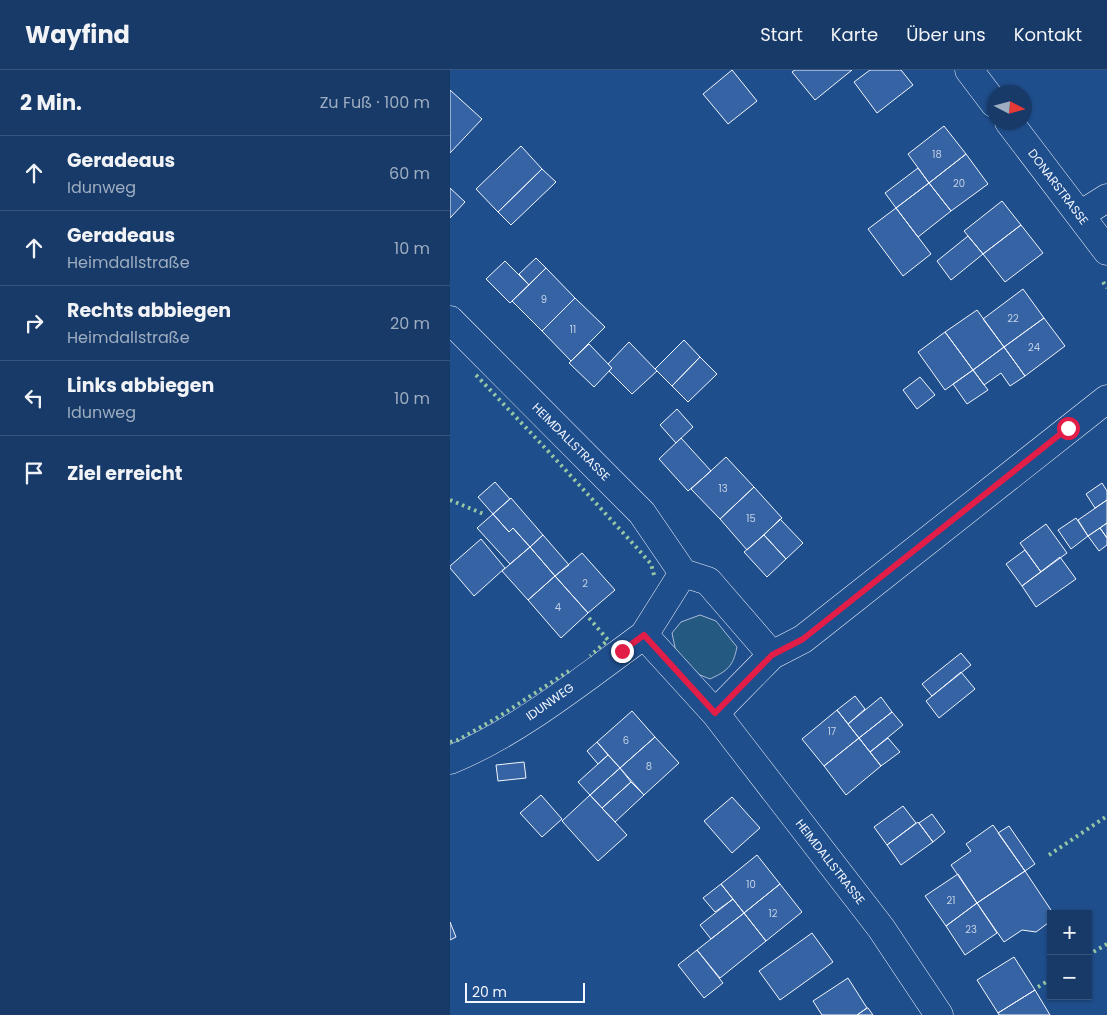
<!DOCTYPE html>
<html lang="de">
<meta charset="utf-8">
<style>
:root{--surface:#173a69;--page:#244571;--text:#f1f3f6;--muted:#9eadc0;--line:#36547d}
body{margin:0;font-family:Poppins,sans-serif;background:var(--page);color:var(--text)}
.controls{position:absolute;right:15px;bottom:15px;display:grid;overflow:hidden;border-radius:0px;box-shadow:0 1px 4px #0004}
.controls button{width:45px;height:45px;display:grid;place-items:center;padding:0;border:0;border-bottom:1px solid var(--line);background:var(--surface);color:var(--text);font:25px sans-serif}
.compass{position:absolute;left:537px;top:15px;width:45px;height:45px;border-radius:50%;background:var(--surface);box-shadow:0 1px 4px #0004;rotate:96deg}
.scale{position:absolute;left:15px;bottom:12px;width:120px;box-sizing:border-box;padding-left:5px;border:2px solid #f2f6ff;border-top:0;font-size:14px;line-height:18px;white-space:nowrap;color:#f2f6ff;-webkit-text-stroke:4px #1f4e8c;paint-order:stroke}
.stop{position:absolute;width:15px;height:15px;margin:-11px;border:4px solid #e11d48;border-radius:50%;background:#fff}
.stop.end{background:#e11d48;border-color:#fff;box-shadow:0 1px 5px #0008}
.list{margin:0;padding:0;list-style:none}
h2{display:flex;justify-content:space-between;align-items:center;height:65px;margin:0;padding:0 20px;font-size:21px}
h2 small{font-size:16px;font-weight:400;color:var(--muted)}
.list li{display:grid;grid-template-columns:32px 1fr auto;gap:15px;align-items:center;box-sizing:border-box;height:75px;padding:0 20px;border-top:1px solid var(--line)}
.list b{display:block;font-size:19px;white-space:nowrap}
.list p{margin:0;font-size:16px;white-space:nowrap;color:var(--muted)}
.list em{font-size:16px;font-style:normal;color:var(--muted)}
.icon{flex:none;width:28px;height:28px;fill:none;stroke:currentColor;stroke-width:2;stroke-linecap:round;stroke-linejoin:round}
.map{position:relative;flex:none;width:657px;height:945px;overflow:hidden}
header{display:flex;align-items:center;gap:30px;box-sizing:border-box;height:70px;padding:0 25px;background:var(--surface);border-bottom:1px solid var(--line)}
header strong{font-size:24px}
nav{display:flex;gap:28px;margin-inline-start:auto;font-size:18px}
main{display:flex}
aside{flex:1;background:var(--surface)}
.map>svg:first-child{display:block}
.green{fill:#245a82;stroke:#a8bbd7}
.building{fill:#3563a3;stroke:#f2f6ff}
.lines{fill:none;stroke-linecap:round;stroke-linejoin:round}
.minor-casing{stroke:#f2f6ff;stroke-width:29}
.minor{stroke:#1f4e8c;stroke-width:28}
.hedge{stroke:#97c8a6;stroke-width:4;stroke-dasharray:2.5 4;stroke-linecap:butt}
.route{stroke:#e11d48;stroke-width:6}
.labels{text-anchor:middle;stroke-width:4;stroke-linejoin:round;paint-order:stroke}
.number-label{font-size:10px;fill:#c3d1e8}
.street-label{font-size:12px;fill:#f2f6ff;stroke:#1f4e8c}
</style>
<header>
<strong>Wayfind</strong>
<nav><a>Start</a><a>Karte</a><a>Über uns</a><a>Kontakt</a></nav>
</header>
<main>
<aside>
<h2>2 Min.<small>Zu Fuß · 100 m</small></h2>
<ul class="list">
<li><svg class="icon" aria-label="ahead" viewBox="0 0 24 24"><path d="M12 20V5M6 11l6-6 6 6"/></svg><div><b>Geradeaus</b><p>Idunweg</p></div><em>60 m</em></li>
<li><svg class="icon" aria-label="ahead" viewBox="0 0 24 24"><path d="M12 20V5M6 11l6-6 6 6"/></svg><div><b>Geradeaus</b><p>Heimdallstraße</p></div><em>10 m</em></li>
<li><svg class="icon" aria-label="right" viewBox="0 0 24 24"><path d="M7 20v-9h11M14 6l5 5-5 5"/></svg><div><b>Rechts abbiegen</b><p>Heimdallstraße</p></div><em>20 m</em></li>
<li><svg class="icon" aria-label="left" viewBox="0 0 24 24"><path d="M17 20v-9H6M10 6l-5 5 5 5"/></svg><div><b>Links abbiegen</b><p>Idunweg</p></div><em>10 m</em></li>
<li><svg class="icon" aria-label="arrive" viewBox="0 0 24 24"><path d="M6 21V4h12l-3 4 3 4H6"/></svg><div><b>Ziel erreicht</b></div></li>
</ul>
</aside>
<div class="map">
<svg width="657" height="945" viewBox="0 0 657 945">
<rect width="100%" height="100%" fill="#1f4e8c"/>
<path class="green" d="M 250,545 L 266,551 L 287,577 C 283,597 277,601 260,609 L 245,603 L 226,582 L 222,563 L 231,552 Z"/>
<path class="building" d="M 282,0 L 307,31 L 278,54 L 253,24 Z
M 345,0 L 402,0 L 365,30 L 342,2 Z
M 420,0 L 451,0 L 463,15 L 427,43 L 404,12 Z
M 0,20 L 32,49 L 0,83 Z
M 494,56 L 516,84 L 479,113 L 458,84 Z
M 71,76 L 92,99 L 48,142 L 26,119 Z
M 516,84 L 538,114 L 501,141 L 479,113 Z
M 468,98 L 479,113 L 446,138 L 435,123 Z
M 92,99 L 106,112 L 61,155 L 48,142 Z
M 479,113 L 501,141 L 468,167 L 446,138 Z
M 0,118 L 15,132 L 0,148 Z
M 552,131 L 571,155 L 533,184 L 514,161 Z
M 446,138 L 481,184 L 453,206 L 418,159 Z
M 571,155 L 593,183 L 555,212 L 533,184 Z
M 518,166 L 533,184 L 501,210 L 487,191 Z
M 86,188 L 96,198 L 79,215 L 69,204 Z
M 55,191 L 79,215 L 60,233 L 36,209 Z
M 96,198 L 125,228 L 92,261 L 62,231 Z
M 573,219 L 594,248 L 554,277 L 533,249 Z
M 125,228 L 155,257 L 121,291 L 92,261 Z
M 527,240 L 554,277 L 523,300 L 495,262 Z
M 594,248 L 615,276 L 575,306 L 554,277 Z
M 495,262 L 523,300 L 495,320 L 468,282 Z
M 234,270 L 250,287 L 222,316 L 205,299 Z
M 179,272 L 207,301 L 182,324 L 159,301 L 162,298 L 158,294 Z
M 139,274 L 162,298 L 144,317 L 119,293 Z
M 554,277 L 575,306 L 560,316 L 551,303 L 534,315 L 523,300 Z
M 250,287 L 267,304 L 238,332 L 222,316 Z
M 523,300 L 538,320 L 517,334 L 503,314 Z
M 470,307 L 485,325 L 467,339 L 453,320 Z
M 227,339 L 243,357 L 226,373 L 210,355 Z
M 231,368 L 261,401 L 238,421 L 209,389 Z
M 276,387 L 304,417 L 270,449 L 241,419 Z
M 45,412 L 60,429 L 43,444 L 28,427 Z
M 652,413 L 657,421 L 657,430 L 645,438 L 636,424 Z
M 304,417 L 332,448 L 297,480 L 270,449 Z
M 61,428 L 93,465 L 80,477 L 63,458 L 59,462 L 43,444 Z
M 657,430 L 657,453 L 638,466 L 628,450 Z
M 43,444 L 59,462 L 63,458 L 80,477 L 60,494 L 27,458 Z
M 626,448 L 638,466 L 621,479 L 608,460 Z
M 330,449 L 353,473 L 336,489 L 314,465 Z
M 657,453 L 657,468 L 650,458 Z
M 596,454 L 617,483 L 591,502 L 570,473 Z
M 650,458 L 657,468 L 657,475 L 649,481 L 638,466 Z
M 93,465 L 119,495 L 105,506 L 80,477 Z
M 314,465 L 336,489 L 317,507 L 294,482 Z
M 31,469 L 55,498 L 24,526 L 0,498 L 0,496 Z
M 80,477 L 105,506 L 78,530 L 52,501 Z
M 575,480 L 591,502 L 572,516 L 556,494 Z
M 132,483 L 165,520 L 138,543 L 105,506 Z
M 610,487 L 626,509 L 586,537 L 572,516 Z
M 105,506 L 138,543 L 111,568 L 78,530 Z
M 511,583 L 521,595 L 482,626 L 472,614 Z
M 511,602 L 525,619 L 489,648 L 476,631 Z
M 405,626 L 415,639 L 398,654 L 387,640 Z
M 431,627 L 442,642 L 409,668 L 398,654 Z
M 387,640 L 409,668 L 374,696 L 352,669 Z
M 182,641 L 205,667 L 170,698 L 147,672 Z
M 442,642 L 453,655 L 420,682 L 409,668 Z
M 205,667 L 229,693 L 194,725 L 170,698 Z
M 409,668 L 431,696 L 396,725 L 374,696 Z
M 438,668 L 450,682 L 431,696 L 420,682 Z
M 147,672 L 158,685 L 148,694 L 137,681 Z
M 158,685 L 170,698 L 140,725 L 128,712 Z
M 74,692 L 76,708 L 48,711 L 46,695 Z
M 170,698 L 181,712 L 152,738 L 140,725 Z
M 181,712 L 194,725 L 165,752 L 152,738 Z
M 91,725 L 112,749 L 92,767 L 70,743 Z
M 140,725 L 177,765 L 148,791 L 112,751 Z
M 282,727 L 310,758 L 282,783 L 254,751 Z
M 453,736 L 466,753 L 437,775 L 424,757 Z
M 482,744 L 495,762 L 483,772 L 469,753 Z
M 468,752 L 483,772 L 451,795 L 437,775 Z
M 543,755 L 575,801 L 527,833 L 501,795 L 521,781 L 516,774 Z
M 559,756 L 585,794 L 575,801 L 548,763 Z
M 307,785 L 330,814 L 294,843 L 271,814 Z
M 575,801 L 601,840 L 598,853 L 586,862 L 572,860 L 554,872 L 527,833 Z
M 508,804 L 527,833 L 496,856 L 475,826 Z
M 271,814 L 283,829 L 265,842 L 253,828 Z
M 330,814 L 352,842 L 316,871 L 294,843 Z
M 283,829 L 294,843 L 261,869 L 250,855 Z
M 527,833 L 547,863 L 515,885 L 496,856 Z
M 294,843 L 316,871 L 270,908 L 247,880 Z
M 0,852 L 6,867 L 0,870 Z
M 362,863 L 383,892 L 330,930 L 309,901 Z
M 247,880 L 273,913 L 254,928 L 228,895 Z
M 564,887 L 585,920 L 548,943 L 527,910 Z
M 398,908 L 417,938 L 407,945 L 372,945 L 363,931 Z
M 585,920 L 600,945 L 549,945 L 548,943 Z
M 417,938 L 418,938 L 423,945 L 407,945 Z"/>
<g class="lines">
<g class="minor-casing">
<path id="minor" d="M 519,0 L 544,33
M 559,52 L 657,181
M 630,145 L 657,128
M 0,250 L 192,443 L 233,503 L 258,511 L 322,585 L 265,643 L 431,858 L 489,945
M 233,503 L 194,565 L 265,643
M 322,585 L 353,569 L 657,329
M 0,690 C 67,663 135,608 194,565"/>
</g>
<use href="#minor" class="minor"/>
<path class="hedge" d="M 653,212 L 657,218
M 26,305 L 98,381 L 187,478 L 201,494 L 204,505
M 0,430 L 36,445
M 139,548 L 158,570 L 140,586
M 0,672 L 8,670 L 45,649 L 119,601
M 599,785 L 657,746
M 638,885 L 657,874
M 588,917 L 601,909"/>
</g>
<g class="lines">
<path class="route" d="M 172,581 L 194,565 L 265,643 L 322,585 L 353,569 L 618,358"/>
</g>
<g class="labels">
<g class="number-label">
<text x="487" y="88">18</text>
<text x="509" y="117">20</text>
<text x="94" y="233">9</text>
<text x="563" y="252">22</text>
<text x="123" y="263">11</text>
<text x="584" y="281">24</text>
<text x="273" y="422">13</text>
<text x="301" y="452">15</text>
<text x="135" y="517">2</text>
<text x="108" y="541">4</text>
<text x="382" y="665">17</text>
<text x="176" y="674">6</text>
<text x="199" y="700">8</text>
<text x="301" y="818">10</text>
<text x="501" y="834">21</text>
<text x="323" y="847">12</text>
<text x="521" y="863">23</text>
</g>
<g class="street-label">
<text transform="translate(608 117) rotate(53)" y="4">DONARSTRASSE</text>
<text transform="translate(121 372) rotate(45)" y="4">HEIMDALLSTRASSE</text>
<text transform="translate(100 632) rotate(-35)" y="4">IDUNWEG</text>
<text transform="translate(380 792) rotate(52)" y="4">HEIMDALLSTRASSE</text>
</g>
</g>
</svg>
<div class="controls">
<button>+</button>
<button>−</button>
</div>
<svg class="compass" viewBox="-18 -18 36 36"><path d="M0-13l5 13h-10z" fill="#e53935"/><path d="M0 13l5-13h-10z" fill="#9eadc0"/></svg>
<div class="scale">20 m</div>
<div class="stop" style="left:618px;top:358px"></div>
<div class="stop end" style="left:172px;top:581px"></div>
</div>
</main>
